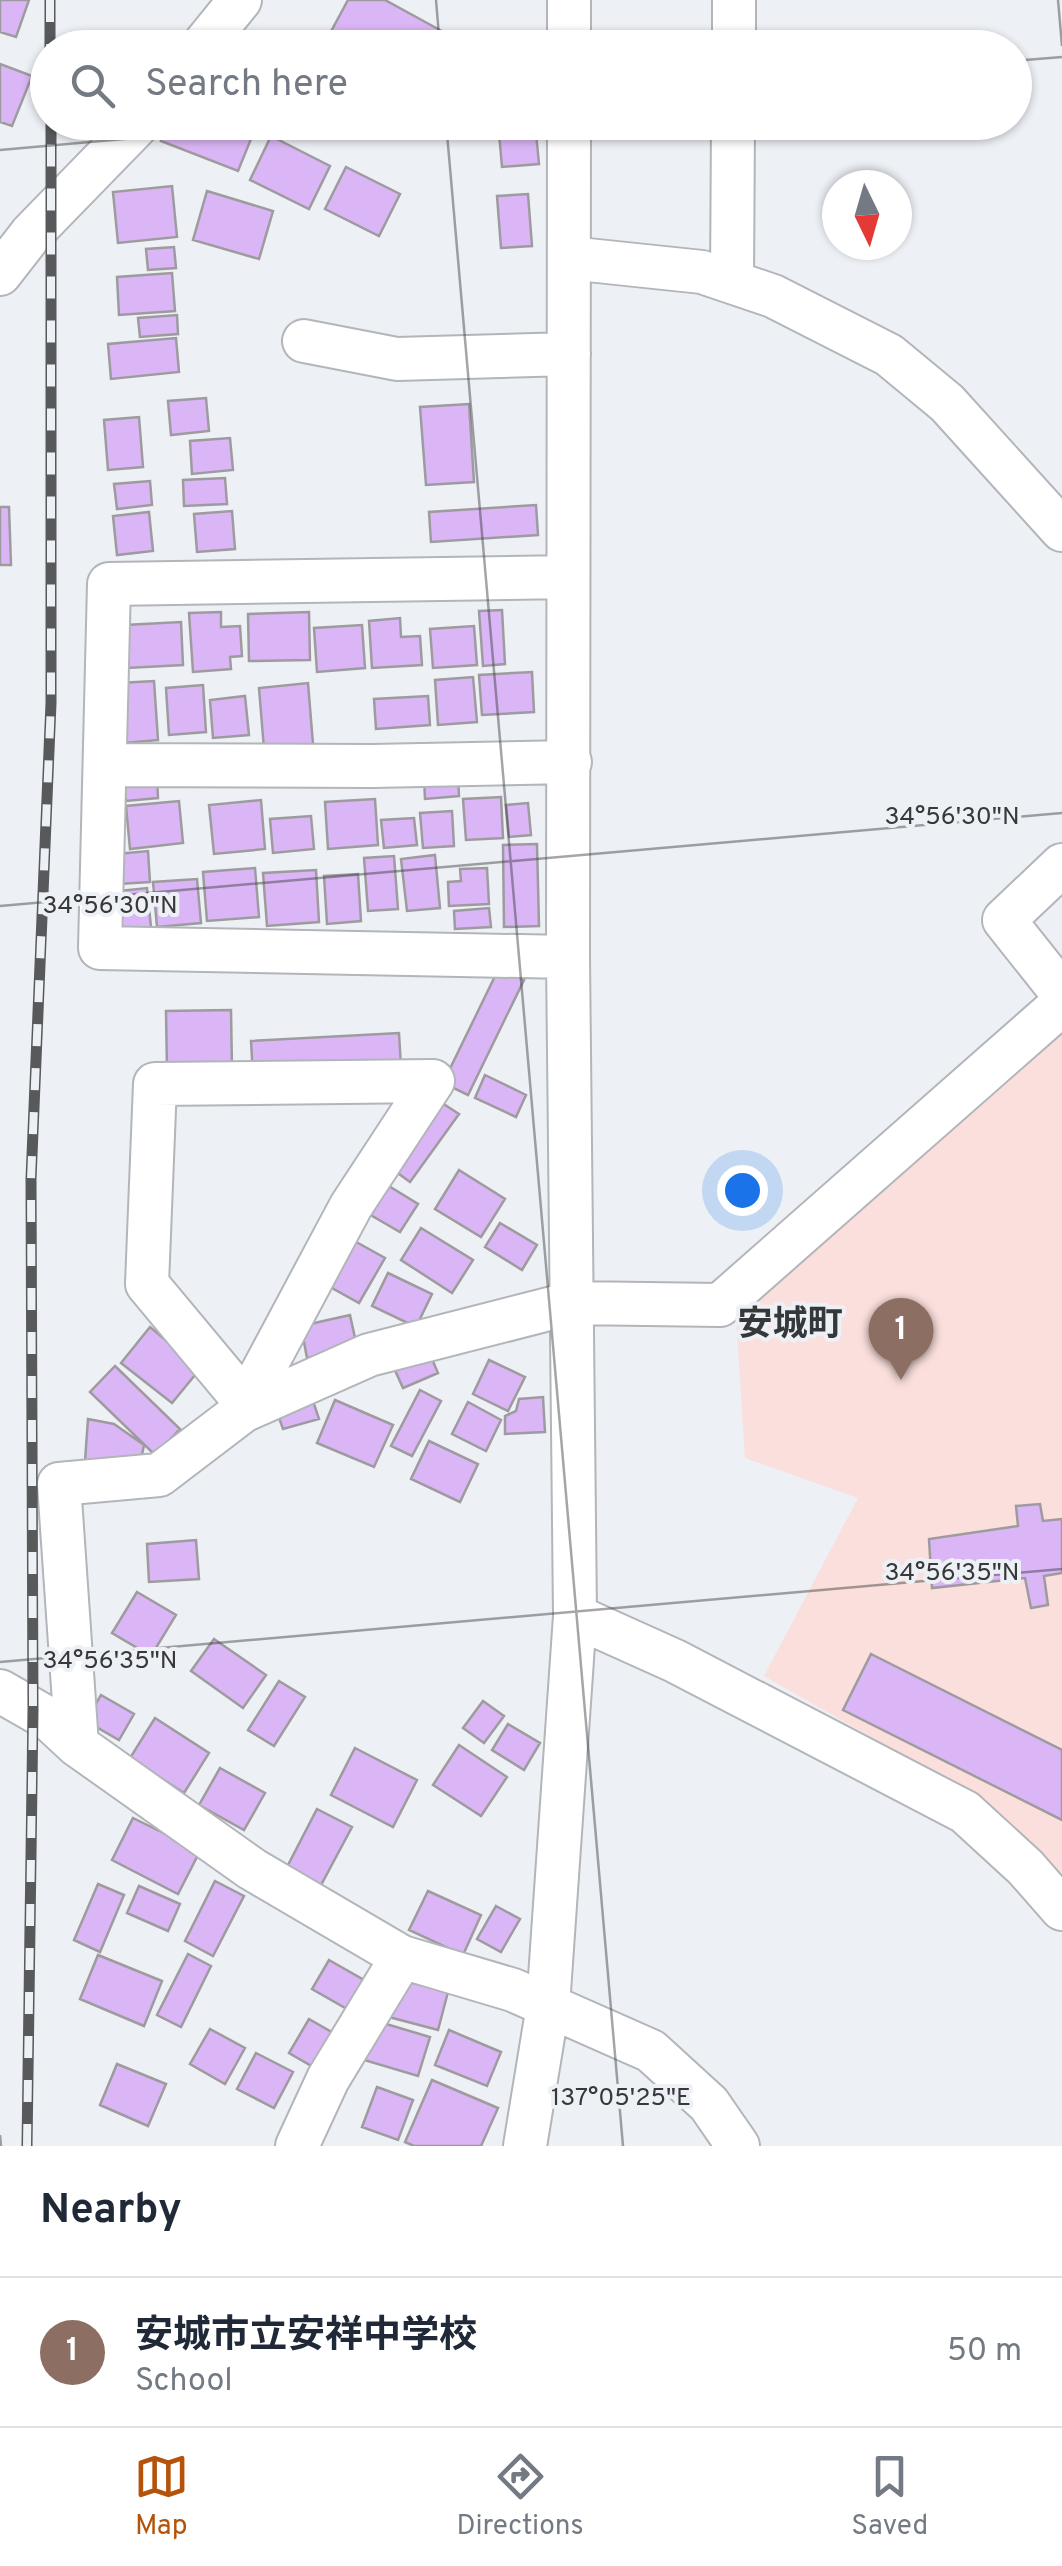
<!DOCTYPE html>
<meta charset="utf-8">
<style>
:root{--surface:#fff;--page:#f6f6f7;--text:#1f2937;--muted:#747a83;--line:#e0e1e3;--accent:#b45309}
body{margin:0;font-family:Overpass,"Noto Sans JP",sans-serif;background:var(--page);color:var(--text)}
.compass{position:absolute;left:822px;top:170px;width:90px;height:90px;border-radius:50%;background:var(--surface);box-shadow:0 2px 8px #0004;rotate:175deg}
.you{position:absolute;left:742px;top:1190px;width:35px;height:35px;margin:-25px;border:8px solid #fff;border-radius:50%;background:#1a73e8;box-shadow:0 0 0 15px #1a73e833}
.badge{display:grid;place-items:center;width:65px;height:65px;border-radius:50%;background:var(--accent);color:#fff;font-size:32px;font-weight:700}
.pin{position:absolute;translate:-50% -82px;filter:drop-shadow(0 2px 5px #0008)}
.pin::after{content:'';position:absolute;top:52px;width:35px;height:30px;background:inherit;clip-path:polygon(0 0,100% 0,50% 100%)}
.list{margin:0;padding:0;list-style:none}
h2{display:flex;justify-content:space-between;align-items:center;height:130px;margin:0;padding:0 40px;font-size:42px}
h2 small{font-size:32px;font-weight:400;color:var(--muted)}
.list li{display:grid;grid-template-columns:65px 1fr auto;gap:30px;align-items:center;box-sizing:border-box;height:150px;padding:0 40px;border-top:2px solid var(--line)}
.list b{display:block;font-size:38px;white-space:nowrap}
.list p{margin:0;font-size:32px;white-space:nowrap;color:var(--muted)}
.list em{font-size:32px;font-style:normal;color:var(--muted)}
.icon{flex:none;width:55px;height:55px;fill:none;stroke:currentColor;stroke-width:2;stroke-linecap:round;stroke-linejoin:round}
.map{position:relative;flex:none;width:1062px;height:2146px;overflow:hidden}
.search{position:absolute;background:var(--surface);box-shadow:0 2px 8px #0004;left:30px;right:30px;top:30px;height:110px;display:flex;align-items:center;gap:25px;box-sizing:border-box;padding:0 35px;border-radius:55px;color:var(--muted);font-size:38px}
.sheet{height:280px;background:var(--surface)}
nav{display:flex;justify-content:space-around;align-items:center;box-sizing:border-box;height:140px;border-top:2px solid var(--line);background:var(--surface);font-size:28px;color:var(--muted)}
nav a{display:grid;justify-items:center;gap:5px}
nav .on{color:var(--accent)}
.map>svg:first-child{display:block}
.education{fill:#fadfdc}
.building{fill:#dbb6f6;stroke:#9e9b9f;stroke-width:2.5}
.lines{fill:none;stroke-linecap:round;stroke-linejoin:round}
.minor-casing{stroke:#b2b5b9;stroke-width:46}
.minor{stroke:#fff;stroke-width:42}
.rail-casing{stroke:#57595b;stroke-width:11}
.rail{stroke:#edf0f5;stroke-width:8;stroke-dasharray:22;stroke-linecap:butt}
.ticks{fill:none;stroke:#37383a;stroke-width:2.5;stroke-opacity:0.45}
.labels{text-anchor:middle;stroke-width:8;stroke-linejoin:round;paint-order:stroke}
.quarter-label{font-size:35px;font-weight:bold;fill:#35383b;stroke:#edf0f5}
.ticks-label{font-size:25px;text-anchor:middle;fill:#37383a;stroke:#edf0f5;stroke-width:8;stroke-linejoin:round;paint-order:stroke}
</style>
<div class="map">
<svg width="1062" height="2146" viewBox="0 0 1062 2146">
<rect width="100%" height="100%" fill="#edf0f5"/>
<path class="education" d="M 1062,1026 L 1062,1878 L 990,1805 L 764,1676 L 858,1498 L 745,1458 L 735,1302 Z"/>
<path class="building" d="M 0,0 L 29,0 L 16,37 L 0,32 Z
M 348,0 L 385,0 L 469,46 L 349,48 L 328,37 Z
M 0,64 L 32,76 L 12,126 L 0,122 Z
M 169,122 L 226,122 L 253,134 L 238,171 L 161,141 Z
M 498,122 L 535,122 L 539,164 L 502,167 Z
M 271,136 L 330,166 L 309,209 L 250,180 Z
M 346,167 L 400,194 L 379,236 L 325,209 Z
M 172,186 L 177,237 L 118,243 L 113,192 Z
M 207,191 L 273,211 L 259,259 L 193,240 Z
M 528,194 L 532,246 L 501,248 L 497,196 Z
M 174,247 L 176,268 L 148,270 L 146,249 Z
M 172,273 L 175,311 L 119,315 L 117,277 Z
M 177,315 L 178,334 L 140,337 L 138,318 Z
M 176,338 L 179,372 L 111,379 L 108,344 Z
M 206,398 L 209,431 L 171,435 L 168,401 Z
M 469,404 L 474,482 L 426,485 L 420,407 Z
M 139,417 L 143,467 L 108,470 L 104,420 Z
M 230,438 L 233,470 L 192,474 L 190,441 Z
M 225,478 L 227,504 L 184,506 L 183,480 Z
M 150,481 L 152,505 L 117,509 L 114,484 Z
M 536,505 L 538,535 L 431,542 L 429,512 Z
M 0,507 L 9,507 L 11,565 L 0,565 Z
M 232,511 L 235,549 L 197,552 L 194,514 Z
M 149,512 L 153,551 L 117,555 L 113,516 Z
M 502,610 L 505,664 L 483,666 L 479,611 Z
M 221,612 L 221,627 L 240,626 L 242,656 L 230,657 L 231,669 L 193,672 L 189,613 Z
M 309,612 L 310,660 L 249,661 L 248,614 Z
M 400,618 L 401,637 L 420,636 L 422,665 L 372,668 L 369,621 Z
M 181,622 L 183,665 L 127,668 L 125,625 Z
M 362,625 L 365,668 L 317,672 L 314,628 Z
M 474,626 L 477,665 L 433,668 L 430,629 Z
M 532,672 L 534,712 L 482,715 L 479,675 Z
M 473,677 L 477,722 L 438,725 L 435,680 Z
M 154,681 L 158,740 L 124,743 L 119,683 Z
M 308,683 L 313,744 L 264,749 L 259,688 Z
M 203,685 L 206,732 L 169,735 L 166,688 Z
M 245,696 L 249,735 L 213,738 L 210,700 Z
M 428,696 L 430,725 L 376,729 L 374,699 Z
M 458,775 L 459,796 L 425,799 L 424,777 Z
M 157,776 L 158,798 L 126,801 L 124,779 Z
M 501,797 L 503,838 L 466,840 L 463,799 Z
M 375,799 L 378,845 L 328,849 L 325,802 Z
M 261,800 L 265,849 L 214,854 L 209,805 Z
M 179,801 L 183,843 L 130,849 L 126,806 Z
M 528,803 L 531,835 L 509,837 L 506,805 Z
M 452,811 L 454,846 L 423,848 L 420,813 Z
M 311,816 L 314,849 L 273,853 L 270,819 Z
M 414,818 L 417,845 L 384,848 L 381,820 Z
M 537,844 L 539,926 L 504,927 L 503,845 Z
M 148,851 L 150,882 L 119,884 L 117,854 Z
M 435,855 L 440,908 L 407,911 L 401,859 Z
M 394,856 L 398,909 L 368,911 L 364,858 Z
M 255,868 L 259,917 L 207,921 L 203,872 Z
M 487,868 L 489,904 L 449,906 L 448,882 L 461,881 L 460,869 Z
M 316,870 L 319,922 L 267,926 L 263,873 Z
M 358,874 L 361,921 L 327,924 L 324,876 Z
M 197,879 L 201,923 L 157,927 L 153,882 Z
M 147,888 L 151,927 L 122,930 L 118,891 Z
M 489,908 L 491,927 L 455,929 L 454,911 Z
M 499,968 L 524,980 L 468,1095 L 443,1083 Z
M 231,1010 L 232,1069 L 167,1071 L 166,1011 Z
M 399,1033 L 401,1067 L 253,1075 L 251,1041 Z
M 485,1075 L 526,1095 L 516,1117 L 475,1098 Z
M 436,1099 L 459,1114 L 410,1182 L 388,1166 Z
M 459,1170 L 505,1199 L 481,1237 L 435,1209 Z
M 379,1180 L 418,1204 L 400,1232 L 362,1210 Z
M 500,1223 L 537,1245 L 522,1270 L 485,1247 Z
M 421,1228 L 473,1260 L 452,1293 L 401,1260 Z
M 349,1238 L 385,1258 L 359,1303 L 323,1283 Z
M 388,1273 L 432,1294 L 416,1327 L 372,1306 Z
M 350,1315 L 357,1347 L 307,1358 L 301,1326 Z
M 150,1327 L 200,1369 L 172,1403 L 121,1363 Z
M 429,1352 L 438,1373 L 403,1388 L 394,1368 Z
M 489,1360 L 525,1377 L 508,1411 L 473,1394 Z
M 115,1366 L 180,1429 L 155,1455 L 90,1392 Z
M 420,1390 L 441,1401 L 412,1456 L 391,1446 Z
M 543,1397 L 545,1432 L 505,1434 L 505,1416 L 516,1411 L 519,1399 Z
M 312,1398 L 319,1419 L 283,1429 L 276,1409 Z
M 335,1400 L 393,1425 L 374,1467 L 317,1443 Z
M 468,1402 L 501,1420 L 486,1451 L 452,1434 Z
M 88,1419 L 114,1424 L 144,1445 L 140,1465 L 85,1461 Z
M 429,1441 L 478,1464 L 460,1502 L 411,1479 Z
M 1040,1504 L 1043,1521 L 1062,1519 L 1062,1573 L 1044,1576 L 1048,1605 L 1031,1608 L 1025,1578 L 932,1588 L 929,1539 L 1018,1526 L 1016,1506 Z
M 196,1540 L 199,1579 L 149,1582 L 147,1544 Z
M 137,1592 L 176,1615 L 151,1656 L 112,1633 Z
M 214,1639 L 266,1675 L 243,1708 L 191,1671 Z
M 871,1654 L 1062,1750 L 1062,1820 L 843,1710 Z
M 279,1681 L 305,1697 L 274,1746 L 248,1730 Z
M 101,1695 L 134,1714 L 119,1740 L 86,1721 Z
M 483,1701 L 504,1716 L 484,1743 L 463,1728 Z
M 155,1718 L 209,1753 L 184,1793 L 130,1758 Z
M 508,1724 L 540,1743 L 524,1770 L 492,1750 Z
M 459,1745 L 507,1777 L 481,1816 L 433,1785 Z
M 355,1748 L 417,1780 L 393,1827 L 331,1795 Z
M 220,1768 L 265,1793 L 244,1830 L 199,1805 Z
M 317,1809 L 352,1827 L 321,1885 L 287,1867 Z
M 133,1818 L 200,1851 L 178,1894 L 112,1860 Z
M 215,1881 L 244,1896 L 213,1956 L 185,1941 Z
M 98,1884 L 124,1895 L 100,1952 L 74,1940 Z
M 139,1886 L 180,1904 L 168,1931 L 127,1913 Z
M 428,1891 L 481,1915 L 463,1955 L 409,1930 Z
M 496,1906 L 520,1919 L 501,1952 L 477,1939 Z
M 188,1954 L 211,1966 L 181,2027 L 157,2015 Z
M 98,1955 L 162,1981 L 144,2026 L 80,1999 Z
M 329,1960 L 364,1980 L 347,2009 L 312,1989 Z
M 399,1979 L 448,1992 L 438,2030 L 389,2017 Z
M 309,2019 L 335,2034 L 315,2068 L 289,2053 Z
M 376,2021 L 430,2037 L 418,2076 L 364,2060 Z
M 210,2029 L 245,2048 L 225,2084 L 190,2064 Z
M 449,2030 L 501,2052 L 487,2086 L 435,2065 Z
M 256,2053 L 293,2072 L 274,2108 L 237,2089 Z
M 117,2064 L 166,2084 L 148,2126 L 100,2105 Z
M 432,2080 L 498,2108 L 481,2146 L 414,2146 L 405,2142 Z
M 377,2087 L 413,2100 L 398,2140 L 362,2127 Z"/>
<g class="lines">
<g class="minor-casing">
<path id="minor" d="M 569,0 L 569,48
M 201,48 L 240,0
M 734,48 L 734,0
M 569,258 L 702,272 L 773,296 L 889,355 L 947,403 L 1062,530
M 0,274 L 31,234 L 140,122
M 732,282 L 733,122
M 304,341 L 397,359 L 569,354
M 105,765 L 372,766 L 570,762
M 1062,865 L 1004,920 L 1062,993
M 568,957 L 100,948 L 109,584 L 568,577
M 242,1398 L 258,1380 L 351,1206 L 433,1081 L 155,1084 L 147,1284 L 242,1398 L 243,1411
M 575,1616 L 675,1661 L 965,1812 L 1025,1867 L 1062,1909
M 0,1691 L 49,1719 L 77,1745 L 252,1869 L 402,1957 L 513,1990 L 651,2051 L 709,2104 L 738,2146
M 77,1745 L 59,1484 L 159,1475 L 243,1411 L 369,1355 L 572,1303 L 720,1305 L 1062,1004
M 297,2146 L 328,2079 L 402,1957
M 525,2146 L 548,2006 L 575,1616 L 568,957 L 569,122"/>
</g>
<use href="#minor" class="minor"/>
<g class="rail-casing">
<path id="rail" d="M 50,0 L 50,48
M 27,2146 L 33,1709 L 31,1179 L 51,703 L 51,122"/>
</g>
<use href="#rail" class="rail"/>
</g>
<path class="ticks" d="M 436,0 L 440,48M 1058,0 L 1062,46M 1014,61 L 1062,57M 446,122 L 623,2146M 0,150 L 316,122M 0,906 L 1062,813M 0,1662 L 1062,1569M 0,2135 L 1,2146"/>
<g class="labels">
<g class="quarter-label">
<text x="790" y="1335">安城町</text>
</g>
</g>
<g class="ticks-label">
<text x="952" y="824">34°56'30"N</text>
<text x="110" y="913">34°56'30"N</text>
<text x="952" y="1580">34°56'35"N</text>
<text x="110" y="1668">34°56'35"N</text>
<text x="621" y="2105">137°05'25"E</text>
</g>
</svg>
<svg class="compass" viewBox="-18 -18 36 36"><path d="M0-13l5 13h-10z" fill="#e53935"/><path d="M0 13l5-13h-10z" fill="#747a83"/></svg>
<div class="you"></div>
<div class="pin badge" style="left:901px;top:1380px;background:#8d6e63">1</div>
<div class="search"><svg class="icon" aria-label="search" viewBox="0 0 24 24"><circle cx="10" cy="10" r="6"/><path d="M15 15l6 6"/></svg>Search here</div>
</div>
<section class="sheet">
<h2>Nearby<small></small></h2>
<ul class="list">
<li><span class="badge" style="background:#8d6e63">1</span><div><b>安城市立安祥中学校</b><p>School</p></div><em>50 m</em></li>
</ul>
</section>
<nav>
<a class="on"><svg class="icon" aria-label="map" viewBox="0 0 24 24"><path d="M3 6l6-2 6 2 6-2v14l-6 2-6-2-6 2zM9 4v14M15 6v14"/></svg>Map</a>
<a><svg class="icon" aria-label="directions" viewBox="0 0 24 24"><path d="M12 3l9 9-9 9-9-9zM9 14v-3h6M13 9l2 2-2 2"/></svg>Directions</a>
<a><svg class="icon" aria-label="saved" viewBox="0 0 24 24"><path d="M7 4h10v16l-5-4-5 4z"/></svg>Saved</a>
</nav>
